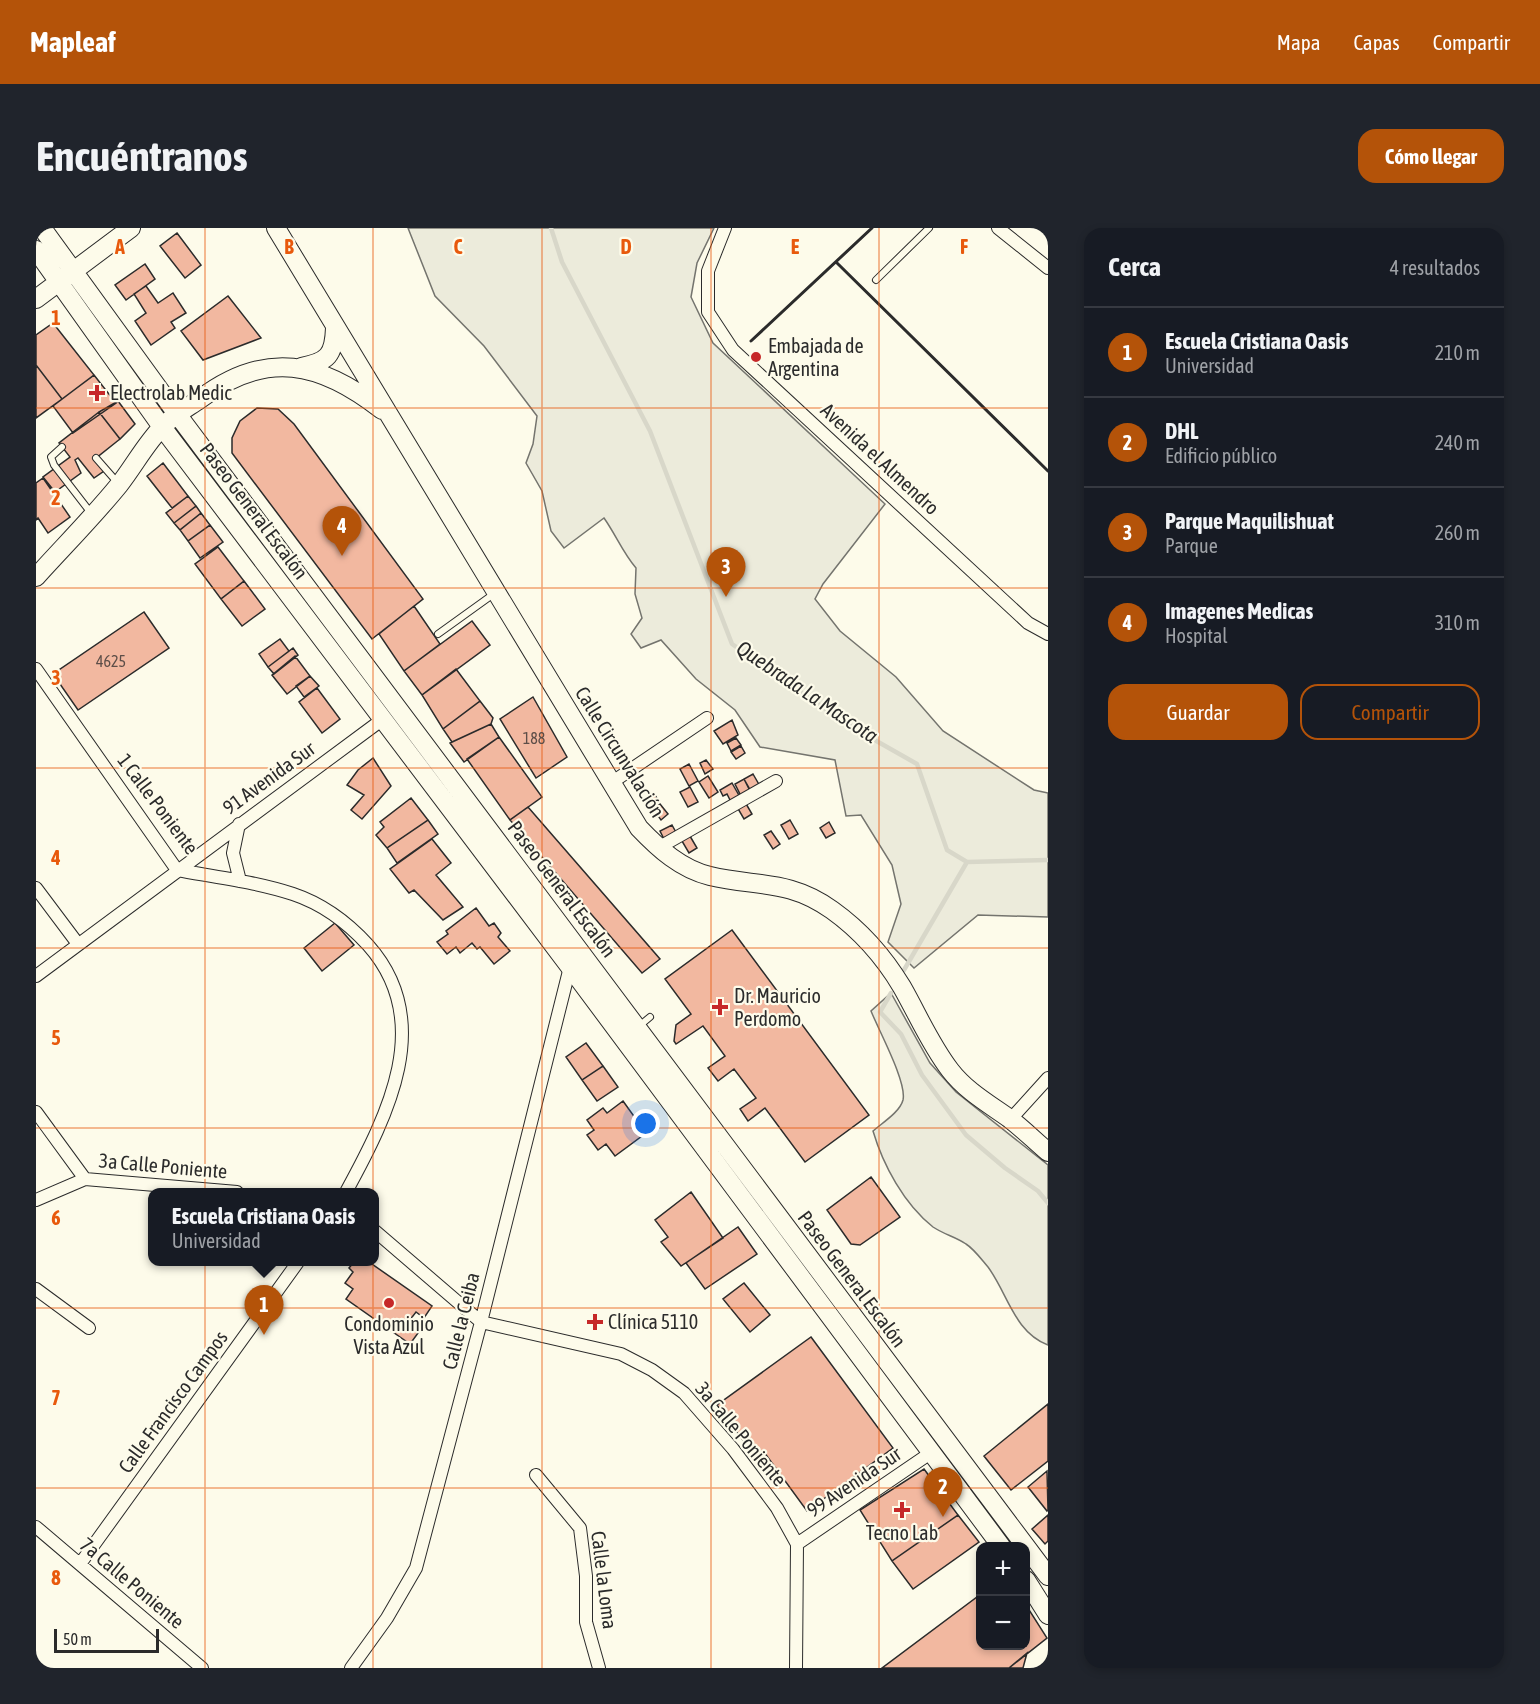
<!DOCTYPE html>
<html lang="es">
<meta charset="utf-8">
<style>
:root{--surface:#171b24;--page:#20242c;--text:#f1f3f6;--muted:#9ea1a6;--line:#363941;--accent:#b45309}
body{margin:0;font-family:"Asap Condensed",sans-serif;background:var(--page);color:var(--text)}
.controls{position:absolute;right:18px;bottom:18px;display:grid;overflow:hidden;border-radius:12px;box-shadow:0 3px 9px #0003}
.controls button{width:54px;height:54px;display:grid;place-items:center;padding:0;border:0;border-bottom:2px solid var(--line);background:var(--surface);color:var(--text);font:30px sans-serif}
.scale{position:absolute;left:18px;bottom:15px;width:105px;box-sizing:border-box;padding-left:6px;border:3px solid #2b2b2b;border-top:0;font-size:16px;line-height:21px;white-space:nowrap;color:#2b2b2b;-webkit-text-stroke:4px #fdfbea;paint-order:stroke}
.you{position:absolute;left:610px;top:896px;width:21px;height:21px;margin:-15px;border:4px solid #fff;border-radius:50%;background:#1a73e8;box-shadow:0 0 0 9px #1a73e833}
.badge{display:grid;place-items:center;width:39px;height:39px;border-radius:50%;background:var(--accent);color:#fff;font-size:20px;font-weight:700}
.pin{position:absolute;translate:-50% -50px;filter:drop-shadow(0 2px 3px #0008)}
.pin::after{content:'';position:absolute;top:32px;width:21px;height:18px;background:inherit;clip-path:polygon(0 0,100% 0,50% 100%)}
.popup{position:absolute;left:112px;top:960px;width:231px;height:78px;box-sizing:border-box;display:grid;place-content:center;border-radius:12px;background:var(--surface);filter:drop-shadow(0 2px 4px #0005);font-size:20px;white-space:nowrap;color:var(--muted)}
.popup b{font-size:22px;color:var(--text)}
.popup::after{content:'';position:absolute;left:50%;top:100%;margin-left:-12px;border:12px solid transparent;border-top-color:var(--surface)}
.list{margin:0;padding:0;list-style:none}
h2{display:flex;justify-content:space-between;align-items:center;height:78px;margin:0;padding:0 24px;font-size:26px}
h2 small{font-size:20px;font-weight:400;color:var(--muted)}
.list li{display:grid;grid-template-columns:39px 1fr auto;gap:18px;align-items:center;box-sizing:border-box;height:90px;padding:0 24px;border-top:2px solid var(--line)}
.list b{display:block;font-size:22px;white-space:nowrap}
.list p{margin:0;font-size:20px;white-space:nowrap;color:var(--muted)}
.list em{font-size:20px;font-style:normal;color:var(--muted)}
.actions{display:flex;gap:12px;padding:18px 24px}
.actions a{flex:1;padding:14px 0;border:2px solid var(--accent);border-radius:18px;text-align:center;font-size:21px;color:var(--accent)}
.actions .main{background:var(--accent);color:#fff}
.map{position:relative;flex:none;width:1012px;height:1440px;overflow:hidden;border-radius:18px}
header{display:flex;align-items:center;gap:36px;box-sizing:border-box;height:84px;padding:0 30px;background:var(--accent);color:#fff}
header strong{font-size:28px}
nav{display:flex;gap:33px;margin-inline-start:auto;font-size:21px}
.intro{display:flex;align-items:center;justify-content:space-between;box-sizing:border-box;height:144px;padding:0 36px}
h1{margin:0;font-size:42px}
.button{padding:15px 27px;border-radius:18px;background:var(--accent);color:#fff;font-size:21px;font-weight:700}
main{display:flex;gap:36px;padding:0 36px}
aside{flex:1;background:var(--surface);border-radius:18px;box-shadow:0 3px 9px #0003}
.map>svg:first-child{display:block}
.green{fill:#ecebdb;stroke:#74746e;stroke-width:1.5}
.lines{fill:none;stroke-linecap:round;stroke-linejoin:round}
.stream{stroke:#d8d7c9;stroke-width:4.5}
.building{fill:#f2b8a0;stroke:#2b2b2b;stroke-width:1.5}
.lane-casing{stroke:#2b2b2b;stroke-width:8}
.street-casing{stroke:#2b2b2b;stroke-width:14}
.secondary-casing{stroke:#2b2b2b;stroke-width:20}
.lane{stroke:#fdfbea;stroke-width:6}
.street{stroke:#fdfbea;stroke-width:12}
.secondary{stroke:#fdfbea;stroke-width:18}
.wall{stroke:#2b2b2b;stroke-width:3}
.grid{fill:none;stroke:#e8590c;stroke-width:1.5;stroke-opacity:0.55}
.poi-dot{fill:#c62828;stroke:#fdfbea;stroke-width:2}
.labels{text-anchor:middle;stroke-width:4.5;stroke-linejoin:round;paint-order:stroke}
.number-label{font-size:16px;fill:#5d4e48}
.poi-label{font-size:20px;fill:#2b2b2b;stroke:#fdfbea;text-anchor:start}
.street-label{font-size:20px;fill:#2b2b2b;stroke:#fdfbea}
.water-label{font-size:21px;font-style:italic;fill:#2b2b2b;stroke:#fdfbea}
.grid-label{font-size:20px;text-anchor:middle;font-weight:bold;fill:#e8590c;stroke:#fdfbea;stroke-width:4.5;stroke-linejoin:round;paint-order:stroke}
</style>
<header>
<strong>Mapleaf</strong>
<nav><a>Mapa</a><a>Capas</a><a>Compartir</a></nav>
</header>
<div class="intro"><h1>Encuéntranos</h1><a class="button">Cómo llegar</a></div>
<main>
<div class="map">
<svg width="1012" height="1440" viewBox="0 0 1012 1440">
<rect width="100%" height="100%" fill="#fdfbea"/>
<path class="green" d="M 372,0 L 678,0 L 661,35 L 655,69 L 677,115 L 849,276 L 787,356 L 779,371 L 804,403 L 860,449 L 907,503 L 998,562 L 1012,565 L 1012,689 L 942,687 L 878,740 L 852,714 L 865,676 L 856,637 L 825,587 L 810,588 L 799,532 L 724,519 L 699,482 L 660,451 L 625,412 L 605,420 L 595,406 L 606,390 L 599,366 L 600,340 C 587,325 580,307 568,290 L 528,320 L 515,303 L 506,263 L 490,235 L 497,216 L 501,188 L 448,118 L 399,68 Z
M 855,765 L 894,835 L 920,864 L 1012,937 L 1012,1117 C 978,1104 972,1066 952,1039 C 946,1032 938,1021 930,1016 C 920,1009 907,1006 897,999 C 868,976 847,937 837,903 C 846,895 864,884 867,872 C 871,854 843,803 835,783 Z"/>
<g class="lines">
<path class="stream" d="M 515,0 L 526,34 L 614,203 L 696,416 L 814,498 L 881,536 L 911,622 L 931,634 L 1012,632
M 868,742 L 931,634
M 855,765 L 844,784 L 865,806 L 886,847 L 930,907 L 969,940 L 1002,963 L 1012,975"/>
</g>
<path class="building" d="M 141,5 L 165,37 L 149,50 L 124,18 Z
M 109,36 L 119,51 L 90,72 L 79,57 Z
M 110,58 L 122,75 L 137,65 L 150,85 L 135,94 L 139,100 L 115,117 L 99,93 L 110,85 L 98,66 Z
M 192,68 L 225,110 L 167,132 L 145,103 Z
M 17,95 L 58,147 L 26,171 L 0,137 L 0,107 Z
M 0,137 L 26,171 L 0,190 Z
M 58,147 L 80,175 L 37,205 L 17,178 Z
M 82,173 L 99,196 L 84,211 L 63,184 Z
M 221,180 L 242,181 L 258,196 L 387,371 L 336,411 L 196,225 L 196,210 L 204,193 Z
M 63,184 L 84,211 L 59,231 L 68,243 L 58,250 L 42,230 L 39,232 L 45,245 L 19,264 L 7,249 L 34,229 L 23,215 Z
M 127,235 L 152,268 L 136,280 L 111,248 Z
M 7,250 L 34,289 L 12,305 L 2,290 L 0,292 L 0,255 Z
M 152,268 L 160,278 L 138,295 L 130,285 Z
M 160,278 L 165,285 L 144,302 L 138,295 Z
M 165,285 L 174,297 L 152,313 L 144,302 Z
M 174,297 L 187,314 L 164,330 L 152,313 Z
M 182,319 L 208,353 L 185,371 L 159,336 Z
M 208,353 L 229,381 L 206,398 L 185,371 Z
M 378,378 L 404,416 L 368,443 L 343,406 Z
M 108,384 L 133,420 L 42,482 L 17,446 Z
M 436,393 L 454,417 L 386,467 L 368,443 Z
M 244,411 L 253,423 L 232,439 L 223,426 Z
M 257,420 L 262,427 L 238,446 L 232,439 Z
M 259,428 L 274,448 L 251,466 L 236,447 Z
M 420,441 L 444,473 L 407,501 L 386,467 Z
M 274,448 L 283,458 L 268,469 L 260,458 Z
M 281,460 L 304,491 L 286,505 L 263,474 Z
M 497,469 L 531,529 L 500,550 L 464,491 Z
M 444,473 L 457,490 L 455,496 L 416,514 L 407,501 Z
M 696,492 L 702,507 L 687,516 L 678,503 Z
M 455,496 L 463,509 L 428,534 L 414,515 Z
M 463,509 L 506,569 L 474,592 L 431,531 Z
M 700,510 L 705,517 L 695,523 L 691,515 Z
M 705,518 L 709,525 L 700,531 L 695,524 Z
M 337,530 L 355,558 L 326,591 L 315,582 L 328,567 L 311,557 L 322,542 Z
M 670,532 L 677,541 L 669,546 L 664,535 Z
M 653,536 L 662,553 L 653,558 L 644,541 Z
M 717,546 L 725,560 L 716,565 L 708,551 Z
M 672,548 L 682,564 L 673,570 L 663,554 Z
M 708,551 L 715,565 L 706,570 L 699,556 Z
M 696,555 L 705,571 L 696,576 L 691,566 L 687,568 L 684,562 Z
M 654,559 L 662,574 L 652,579 L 644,564 Z
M 618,565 L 622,572 L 614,578 L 609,571 Z
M 375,570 L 392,592 L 351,620 L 340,607 L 348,599 L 344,594 Z
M 709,574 L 716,586 L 708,591 L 701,579 Z
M 624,576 L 632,586 L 625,592 L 617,581 Z
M 492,579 L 624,731 L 606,745 L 474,592 Z
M 392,592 L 402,606 L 361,635 L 351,620 Z
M 754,592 L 762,606 L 753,611 L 745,597 Z
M 793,594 L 799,605 L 790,610 L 784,600 Z
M 636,597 L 642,608 L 630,615 L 624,603 Z
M 651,603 L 661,620 L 653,625 L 643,608 Z
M 735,603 L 744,616 L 737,621 L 728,607 Z
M 396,611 L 415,635 L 400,647 L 427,679 L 407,692 L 378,662 L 373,665 L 354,641 Z
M 440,680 L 453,698 L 458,695 L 465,705 L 462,709 L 474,723 L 458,736 L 444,719 L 441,721 L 436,715 L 424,725 L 420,719 L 411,726 L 401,714 L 412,706 L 410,703 Z
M 299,695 L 318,717 L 286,743 L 268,720 Z
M 696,702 L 833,887 L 769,934 L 729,880 L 712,893 L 704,881 L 720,870 L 698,841 L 682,853 L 672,840 L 689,828 L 667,798 L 640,816 L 638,813 L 640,797 L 655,786 L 629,751 Z
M 550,815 L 567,838 L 546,852 L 530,829 Z
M 567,838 L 582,859 L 561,873 L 546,852 Z
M 587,873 L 610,905 L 579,928 L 570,916 L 562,922 L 551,907 L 558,902 L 551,892 L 567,880 L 571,885 Z
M 835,949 L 864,989 L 824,1017 L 815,1016 L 791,982 Z
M 655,964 L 687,1010 L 645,1038 L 625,1014 L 632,1009 L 619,992 Z
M 702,999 L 721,1026 L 669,1061 L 650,1035 Z
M 318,1034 L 333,1034 L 396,1078 L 388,1090 L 380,1084 L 373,1093 L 385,1101 L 374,1116 L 310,1071 L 317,1061 L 309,1055 L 317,1044 L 313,1040 Z
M 708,1055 L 734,1087 L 714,1104 L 687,1071 Z
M 775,1109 L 857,1220 L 771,1283 L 728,1224 L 720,1230 L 681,1177 Z
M 1012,1176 L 1012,1233 L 975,1262 L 948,1228 Z
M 888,1241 L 922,1287 L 856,1333 L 824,1282 Z
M 1011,1243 L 1012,1282 L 1011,1283 L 992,1259 Z
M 922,1287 L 943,1314 L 877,1361 L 856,1333 Z
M 1012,1287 L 1012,1313 L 1009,1316 L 996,1301 Z
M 945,1366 L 945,1418 L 990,1418 L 990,1377 L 1011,1410 L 973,1440 L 846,1440 Z
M 991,1425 L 987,1440 L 973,1440 Z"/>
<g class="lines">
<g class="lane-casing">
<path id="lane" d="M 840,52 L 893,0
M 26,219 L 15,229 L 18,237 L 55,285
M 60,230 L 81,254
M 402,406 L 459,365
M 602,799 L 614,789"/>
</g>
<g class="street-casing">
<path id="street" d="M 689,0 L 672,43 L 672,84 L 697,122 L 992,395 L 1012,406
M 962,0 L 1012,40
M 0,441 L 141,642 C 180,649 220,654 257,666 C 287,676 311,694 332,717 C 400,793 352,887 310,964
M 575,555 L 671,490
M 203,596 L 197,625 L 204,653
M 622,620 L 740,553
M 0,660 L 42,716
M 0,748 L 347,491
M 0,884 L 49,951
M 974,892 L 1012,850
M 0,972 L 49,951 L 201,964
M 339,1003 L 445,1094 L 585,1126 L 616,1142 L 648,1165 L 697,1221 L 741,1280 L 761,1316 L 760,1440
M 0,1061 L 53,1100
M 500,1247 L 544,1300 L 550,1348 L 550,1394 L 563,1440
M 0,1299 L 166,1440
M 761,1316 L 896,1224
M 44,1336 L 262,1034
M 315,1440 L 351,1390 L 380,1340 L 445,1094 L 534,739"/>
</g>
<g class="secondary-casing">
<path id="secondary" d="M 6,0 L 141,186 L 1012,1348
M 240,0 L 603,600 C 623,621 645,641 674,648 C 720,659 753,651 796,682 C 824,702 848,729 866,759 C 882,787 894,816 914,842 C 930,863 953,876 974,891 C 987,901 999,913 1012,924
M 0,22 L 126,199 L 534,739 L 965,1318
M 0,71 L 95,0
M 265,139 C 292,134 298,127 299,100
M 0,349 C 28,318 57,289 83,257 C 98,238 110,215 127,198 C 138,187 151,180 164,171 C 230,121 285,134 346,182
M 990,1352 L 1012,1387"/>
</g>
<use href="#lane" class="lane"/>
<use href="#street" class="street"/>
<use href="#secondary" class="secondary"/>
<path class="wall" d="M 800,34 L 1012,243
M 715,113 L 836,0"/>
</g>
<path class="grid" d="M 169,0 L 169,1440M 337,0 L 337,1440M 506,0 L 506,1440M 675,0 L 675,1440M 843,0 L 843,1440M 0,180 L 1012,180M 0,360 L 1012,360M 0,540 L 1012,540M 0,720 L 1012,720M 0,900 L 1012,900M 0,1080 L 1012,1080M 0,1260 L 1012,1260"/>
<g class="poi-dot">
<circle cx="720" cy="129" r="6"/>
<path d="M58 156h6v6h6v6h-6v6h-6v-6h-6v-6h6z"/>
<path d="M681 770h6v6h6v6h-6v6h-6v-6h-6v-6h6z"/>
<circle cx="353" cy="1075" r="6"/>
<path d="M556 1085h6v6h6v6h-6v6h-6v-6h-6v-6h6z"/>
<path d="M863 1273h6v6h6v6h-6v6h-6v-6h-6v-6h6z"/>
</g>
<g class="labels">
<g class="number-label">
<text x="75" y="439">4625</text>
<text x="498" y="516">188</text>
</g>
<g class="poi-label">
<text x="732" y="125">Embajada de<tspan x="732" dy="23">Argentina</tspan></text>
<text x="74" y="172">Electrolab Medic</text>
<text x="698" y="775">Dr. Mauricio<tspan x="698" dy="23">Perdomo</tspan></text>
<text x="572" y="1101">Clínica 5110</text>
<text x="353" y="1103" text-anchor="middle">Condominio<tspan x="353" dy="23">Vista Azul</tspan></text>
<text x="866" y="1312" text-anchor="middle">Tecno Lab</text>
</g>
<g class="street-label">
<text transform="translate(844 231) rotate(43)" y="7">Avenida el Almendro</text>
<text transform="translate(218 283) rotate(53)" y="7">Paseo General Escalón</text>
<text transform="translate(584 524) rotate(58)" y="7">Calle Circunvalación</text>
<text transform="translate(233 550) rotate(-36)" y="7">91 Avenida Sur</text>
<text transform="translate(122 576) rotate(53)" y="7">1 Calle Poniente</text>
<text transform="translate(526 661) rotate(53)" y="7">Paseo General Escalón</text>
<text transform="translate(127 938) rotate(5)" y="7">3a Calle Poniente</text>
<text transform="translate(816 1051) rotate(53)" y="7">Paseo General Escalón</text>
<text transform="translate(425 1093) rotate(-76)" y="7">Calle la Ceiba</text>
<text transform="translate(137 1174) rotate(-54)" y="7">Calle Francisco Campos</text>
<text transform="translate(705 1206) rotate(50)" y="7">3a Calle Poniente</text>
<text transform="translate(818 1254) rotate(-34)" y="7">99 Avenida Sur</text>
<text transform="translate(568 1352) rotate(83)" y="7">Calle la Loma</text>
<text transform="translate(96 1355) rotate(40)" y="7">7a Calle Poniente</text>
</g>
<g class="water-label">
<text transform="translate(771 464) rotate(34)" y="7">Quebrada La Mascota</text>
</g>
</g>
<g class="grid-label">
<text x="84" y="26">A</text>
<text x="253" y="26">B</text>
<text x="422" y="26">C</text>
<text x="590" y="26">D</text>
<text x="759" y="26">E</text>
<text x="928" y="26">F</text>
<text x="20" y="97">1</text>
<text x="20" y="277">2</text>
<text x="20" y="457">3</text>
<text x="20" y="637">4</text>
<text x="20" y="817">5</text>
<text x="20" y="997">6</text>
<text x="20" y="1177">7</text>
<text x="20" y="1357">8</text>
</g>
</svg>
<div class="controls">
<button>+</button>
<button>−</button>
</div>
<div class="scale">50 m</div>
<div class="you"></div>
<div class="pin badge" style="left:228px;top:1107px">1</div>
<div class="popup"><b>Escuela Cristiana Oasis</b>Universidad</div>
<div class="pin badge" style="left:907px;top:1289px">2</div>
<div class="pin badge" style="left:690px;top:369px">3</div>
<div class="pin badge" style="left:306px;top:328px">4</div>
</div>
<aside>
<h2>Cerca<small>4 resultados</small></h2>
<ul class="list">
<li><span class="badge">1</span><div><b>Escuela Cristiana Oasis</b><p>Universidad</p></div><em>210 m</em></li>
<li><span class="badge">2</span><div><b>DHL</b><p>Edificio público</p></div><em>240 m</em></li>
<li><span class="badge">3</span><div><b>Parque Maquilishuat</b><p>Parque</p></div><em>260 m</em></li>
<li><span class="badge">4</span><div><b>Imagenes Medicas</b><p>Hospital</p></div><em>310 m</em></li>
</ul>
<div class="actions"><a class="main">Guardar</a><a>Compartir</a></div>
</aside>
</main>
